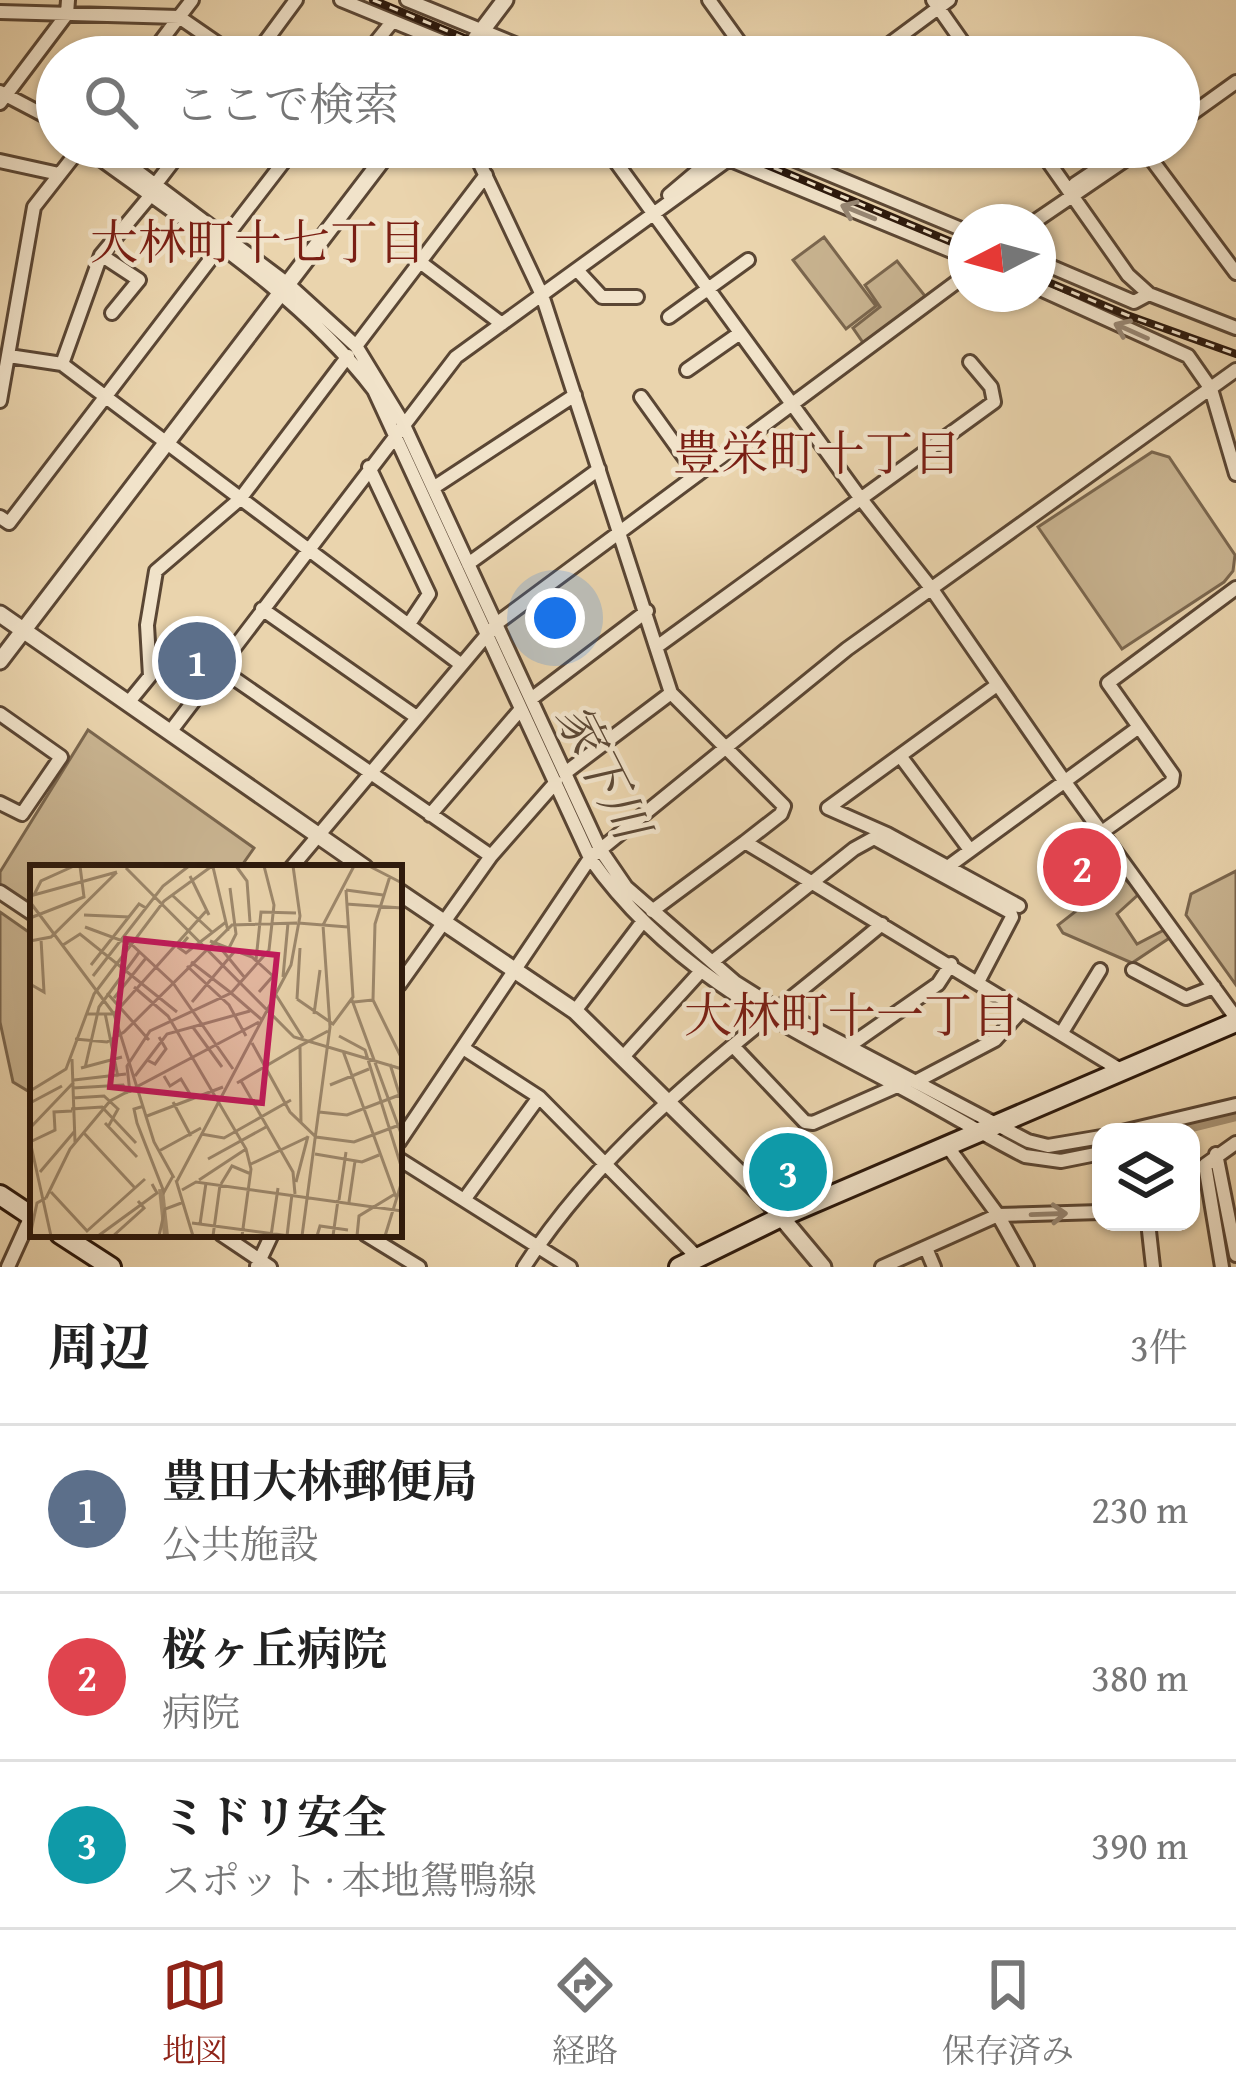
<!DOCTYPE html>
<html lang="ja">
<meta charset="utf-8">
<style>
:root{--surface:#fff;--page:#f6f6f6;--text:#222;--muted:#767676;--line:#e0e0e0;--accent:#8f2418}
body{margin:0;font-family:"Gentium Book Plus","Noto Serif JP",serif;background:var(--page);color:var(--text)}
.controls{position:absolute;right:36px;bottom:36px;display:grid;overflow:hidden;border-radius:24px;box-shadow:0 3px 9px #0004}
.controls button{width:108px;height:108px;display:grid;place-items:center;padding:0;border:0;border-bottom:3px solid var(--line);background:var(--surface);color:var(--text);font:60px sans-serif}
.compass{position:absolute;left:948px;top:204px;width:108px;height:108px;border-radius:50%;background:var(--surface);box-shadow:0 3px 9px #0004;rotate:264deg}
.you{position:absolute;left:555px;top:618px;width:42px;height:42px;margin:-30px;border:9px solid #fff;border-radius:50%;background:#1a73e8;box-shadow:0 0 0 18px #1a73e833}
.badge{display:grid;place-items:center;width:78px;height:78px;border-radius:50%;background:var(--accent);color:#fff;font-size:39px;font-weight:700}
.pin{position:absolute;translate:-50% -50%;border:6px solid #fff;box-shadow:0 3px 12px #0006}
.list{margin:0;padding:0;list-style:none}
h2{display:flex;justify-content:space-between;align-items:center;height:156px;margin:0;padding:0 48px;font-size:51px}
h2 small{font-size:39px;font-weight:400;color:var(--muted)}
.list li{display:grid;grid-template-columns:78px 1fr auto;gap:36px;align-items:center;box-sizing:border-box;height:168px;padding:0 48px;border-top:3px solid var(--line)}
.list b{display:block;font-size:45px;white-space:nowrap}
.list p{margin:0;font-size:39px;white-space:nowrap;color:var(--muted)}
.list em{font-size:39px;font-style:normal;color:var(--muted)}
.icon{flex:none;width:66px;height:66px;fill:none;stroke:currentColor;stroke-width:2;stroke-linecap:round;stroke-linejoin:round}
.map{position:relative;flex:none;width:1236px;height:1267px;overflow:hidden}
.search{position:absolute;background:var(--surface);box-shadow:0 3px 9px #0004;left:36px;right:36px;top:36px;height:132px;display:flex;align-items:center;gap:30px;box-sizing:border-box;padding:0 42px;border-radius:66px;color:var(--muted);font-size:45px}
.sheet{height:660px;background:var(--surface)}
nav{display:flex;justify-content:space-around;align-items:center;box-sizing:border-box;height:168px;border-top:3px solid var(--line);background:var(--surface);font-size:33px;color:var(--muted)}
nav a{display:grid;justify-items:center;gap:6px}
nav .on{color:var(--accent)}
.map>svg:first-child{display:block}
.green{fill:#c9b491;stroke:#7a664e;stroke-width:3}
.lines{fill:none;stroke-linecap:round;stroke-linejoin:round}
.river{stroke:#a99476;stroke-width:18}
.minor-casing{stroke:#5a4634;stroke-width:18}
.tertiary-casing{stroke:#5a4634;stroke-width:21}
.secondary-casing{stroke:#2a170b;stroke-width:24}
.minor{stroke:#f1e3ca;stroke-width:12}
.tertiary{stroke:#f1e3ca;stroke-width:15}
.secondary{stroke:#f1e3ca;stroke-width:18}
.rail-casing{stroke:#2a170b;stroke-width:8}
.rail{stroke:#f1e3ca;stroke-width:3;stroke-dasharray:9;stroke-linecap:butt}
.oneway{stroke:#978774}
.labels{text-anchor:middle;stroke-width:9;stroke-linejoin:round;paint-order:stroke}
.neighbourhood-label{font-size:48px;fill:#7a1f14;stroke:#f1e3ca}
.water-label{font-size:48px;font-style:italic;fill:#5d4936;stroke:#f1e3ca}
.inset-river{fill:none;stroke:#a99476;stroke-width:6}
.inset-road{fill:none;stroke:#9d886c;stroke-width:3}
.view{fill:#c2185b;fill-opacity:0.15;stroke:#c2185b;stroke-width:6}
.inset-edge{fill:none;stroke:#2a170b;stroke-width:6}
</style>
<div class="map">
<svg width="1236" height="1267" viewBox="0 0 1236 1267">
<rect width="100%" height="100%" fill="#ead4ad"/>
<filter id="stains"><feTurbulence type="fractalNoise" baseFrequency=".00167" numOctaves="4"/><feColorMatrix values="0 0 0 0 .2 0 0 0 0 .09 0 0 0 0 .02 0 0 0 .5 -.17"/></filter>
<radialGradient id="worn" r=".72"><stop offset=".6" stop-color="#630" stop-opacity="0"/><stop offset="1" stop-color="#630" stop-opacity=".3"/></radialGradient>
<path class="green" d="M 824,237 L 876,306 L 846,329 L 793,260 Z
M 897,261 L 925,296 L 864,344 L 853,328 L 880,307 L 865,285 Z
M 1152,452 L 1169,457 L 1235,555 L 1233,571 L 1224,582 L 1122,649 L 1038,527 Z
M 88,730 L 254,848 L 240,868 L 33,868 L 33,909 L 0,885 L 0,872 Z
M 1236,871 L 1236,985 L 1186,915 L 1191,894 Z
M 1121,876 L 1140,893 L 1117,914 L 1137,944 L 1166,929 L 1171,937 L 1132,963 L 1063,933 L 1058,925 Z
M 0,912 L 33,935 L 33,1094 L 13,1082 L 0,1022 Z"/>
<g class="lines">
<path class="river" d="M 484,613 L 606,872 L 639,908 L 718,978
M 1155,1132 L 1236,1112
M 1010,1138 C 1047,1158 1061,1154 1101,1145"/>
<g class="minor-casing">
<path id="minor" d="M 341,0 L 480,57
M 407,0 L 547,57
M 709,0 L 750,57
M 933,0 L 973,57
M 0,12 L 179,17 L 192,0
M 149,57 L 179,17 L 237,57
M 254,57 L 296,0
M 364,57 L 392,22
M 872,57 L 949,0
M 0,92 L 57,122
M 0,103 L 67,14 L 68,0
M 1179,123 L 1236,82
M 84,147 C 184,221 298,291 374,390 L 590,858 C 669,970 779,1023 896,1085 C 940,1108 982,1134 1025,1156 L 1061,1161 L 1101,1153
M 105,147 L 289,285 L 356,346 L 403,423 L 600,849 L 626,887 L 735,982 L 779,1010 L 1028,1141 L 1048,1146 L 1101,1137
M 472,147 L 542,295 L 671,693 L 784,806 L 781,814 L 745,842 L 1122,1071
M 605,147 L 861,499 L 931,588 L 1065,782 L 1236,1018
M 699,147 L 966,257
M 764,147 L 966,231
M 1038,147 L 1128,275 L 1149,294 L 1236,328
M 979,152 L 986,147
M 1146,152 L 1236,273
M 0,161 L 59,174
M 155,185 L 184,147
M 1073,192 L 1075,184 L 1126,150
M 669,195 L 708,162
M 1034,222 L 1144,147
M 225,238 L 295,147
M 101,255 L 139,280 L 112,313
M 1038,261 L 1134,302 L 1149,294
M 420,262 L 502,324
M 577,270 L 602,297 L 637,297
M 1038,288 L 1188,356 L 1211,389 L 1236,474
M 669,317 L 748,260
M 356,346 L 486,175
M 9,356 L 62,364 L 459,663
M 62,364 L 101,255 L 150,196
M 687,370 L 740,333
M 641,397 L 697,475
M 0,401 L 34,207 L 81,147
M 369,467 L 429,594 L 409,624
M 433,488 L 575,395
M 0,517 L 9,523 L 219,248
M 468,564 L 599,469
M 262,609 L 415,716
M 187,631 L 226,659
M 658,646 L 994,402 L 991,387 L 970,362
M 219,668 L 491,856
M 531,699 L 647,611
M 128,703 L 150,676 L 147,625 L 156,571 L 240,499 L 348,356
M 0,714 L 61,757 L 22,814 L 0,803
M 170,732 L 456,357 L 729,159
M 901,757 L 970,850
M 565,773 L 671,693
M 430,815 L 521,709
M 1102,832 L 1172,782 L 1173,775 L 1108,683 L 1236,588
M 887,834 L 1019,906
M 882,841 L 887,834 L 828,808 L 997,685
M 949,866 L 1139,727
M 291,868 L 496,624 L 966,275
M 0,892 L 33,914
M 652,911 L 745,842
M 712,962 L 854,849 L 874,838 L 1010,912 L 1012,917 L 978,982
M 1133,970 L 1186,998 L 1214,987
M 399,985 L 491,856 L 556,782
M 575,1011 L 643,921
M 1061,1034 L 1100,970
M 849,1046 L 938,984 L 951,964
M 734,1047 L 805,1122 L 813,1123 L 897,1086
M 463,1048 L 539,1097 L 696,1256
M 623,1057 L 701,971
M 917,1081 L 995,1040 L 1022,1010
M 1122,1132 L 1236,1105
M 399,1142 L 590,858 L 847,649 L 1236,370
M 948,1147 L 998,1215 L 1027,1267
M 1216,1154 L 1236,1255
M 399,1159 L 570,1267
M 464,1200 L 539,1097
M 1148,1222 L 1153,1267
M 221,1234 L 270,1267
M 365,1234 L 419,1267
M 926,1248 L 934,1267
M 257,1266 L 272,1234
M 8,1267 L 32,1214
M 524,1267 C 614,1127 757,1029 882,924
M 882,1267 L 998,1215 L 1101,1212
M 1222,1267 L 1205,1165 L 1236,1143"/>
</g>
<g class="tertiary-casing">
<path id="tertiary" d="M 462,57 L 505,0
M 0,614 L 365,868
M 0,661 L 392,147
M 399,892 L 575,1011 L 767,1200 L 823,1267"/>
</g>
<g class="secondary-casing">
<path id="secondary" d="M 0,1195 L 33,1217
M 60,1234 L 111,1267
M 679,1267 L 781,1217 L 1236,1022"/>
</g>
<use href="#minor" class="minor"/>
<use href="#tertiary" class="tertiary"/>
<use href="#secondary" class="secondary"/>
<g class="rail-casing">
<path id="rail" d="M 373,0 L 510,57
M 724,147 L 966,248
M 1038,278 L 1127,315 L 1236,354"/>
</g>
<use href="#rail" class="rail"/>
</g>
<defs><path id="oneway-shaft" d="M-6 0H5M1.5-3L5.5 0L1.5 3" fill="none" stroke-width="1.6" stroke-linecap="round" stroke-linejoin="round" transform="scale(3)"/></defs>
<g class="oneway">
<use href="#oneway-shaft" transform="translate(858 212) rotate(-158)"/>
<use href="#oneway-shaft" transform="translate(1131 331) rotate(-156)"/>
<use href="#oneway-shaft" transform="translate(1049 1214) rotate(-2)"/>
</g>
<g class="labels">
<g class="neighbourhood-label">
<text x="258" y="259">大林町十七丁目</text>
<text x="817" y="470">豊栄町十丁目</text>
<text x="852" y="1032">大林町十一丁目</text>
</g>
<g class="water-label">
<text transform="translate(603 771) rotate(63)" y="17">家下川</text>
</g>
</g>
<g transform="translate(30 865)">
<rect width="372" height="372" fill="#ead4ad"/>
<path class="inset-river" d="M 131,324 L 136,371"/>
<path class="inset-road" d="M 206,1 L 217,16 L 220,57M 339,1 L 372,18M 183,2 L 198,66M 96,3 L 264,172 L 372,204M 160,11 L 179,50M 316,25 L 353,30M 4,30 L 11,16 L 44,1M 142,30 L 182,67M 0,31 L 87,7M 0,37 L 84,149 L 124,277 L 144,313M 316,39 L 372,43M 54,50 L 100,52M 0,53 L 54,32 L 50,1M 268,58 L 318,62M 55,62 L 101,79 L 143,118 L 203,204M 158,72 L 149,83 L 156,88 L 196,57M 0,76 L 21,72 L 87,7M 180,76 L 222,92 L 243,111 L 229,127M 33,80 L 50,69 L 147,147M 188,80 L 215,113M 198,85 L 206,69 L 200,23M 226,95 L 231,47 L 266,48M 161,97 L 200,127M 61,100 L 109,39 L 116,43M 157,101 L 199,140 L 216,171M 63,111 L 133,21 L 159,1M 253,112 L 258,58M 0,119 L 14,127 L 11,74M 104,122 L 138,151 L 216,284 L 221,304 L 212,371M 77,128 L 119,175M 201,128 L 231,154M 246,130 L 273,173M 84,133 L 116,93M 267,134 L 303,159 L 323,132 L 316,25M 267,134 L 270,83M 322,135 L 372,271M 343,135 L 372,194M 162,137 L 204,87M 324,137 L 343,135 L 345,59 L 360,11M 75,148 L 88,212M 56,149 L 84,149 L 177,45M 284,149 L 290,105M 162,161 L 192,202M 309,171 L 335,185 L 372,304M 45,174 L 77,177 L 94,167 L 202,60 L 267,58M 222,178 L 260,247 L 286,272 L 324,277 L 372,259M 313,186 L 366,332M 42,194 L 45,277M 117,195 L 125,199 L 136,184 L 129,172M 360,199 L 372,238M 51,203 L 92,192M 55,203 L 69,142 L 110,86M 105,211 L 137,169 L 220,146M 134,211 L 140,221 L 151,214 L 163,234M 44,215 L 96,209M 211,216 L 263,307 L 265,329M 207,218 L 270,181M 300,220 L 339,204M 43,223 L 93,220 L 97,229M 0,226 L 36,204 L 64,129 L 134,36 L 182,1M 100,228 L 97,201 L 120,166 L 201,128 L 239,85 L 244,40 L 234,1M 42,233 L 74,231 L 88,244 L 78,262M 143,237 L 161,271M 0,238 L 32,221M 114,241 L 104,244 L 107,258 L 134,327 L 143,311M 41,244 L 72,242 L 106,278M 289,247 L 317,250 L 372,229M 117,251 L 193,222M 75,258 L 107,292M 271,259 L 270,181 L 298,166M 0,263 L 44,217M 53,267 L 105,323M 171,269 L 194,273 L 261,235M 0,276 L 21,371M 0,277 L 25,265 L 24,247 L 42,246M 129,286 L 171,263M 285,289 L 332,297 L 349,290M 178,294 L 236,262M 221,299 L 278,272M 10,307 L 44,267M 146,315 L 163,371M 169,315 L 216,284M 147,316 L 261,100 L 270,51 L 263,1M 266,317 L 278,271M 191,319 L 202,301 L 221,309M 152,325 L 166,317 L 372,346M 21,327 L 58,367M 16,333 L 40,284 L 80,236 L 229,157M 309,335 L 316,287M 319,337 L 325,296M 162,358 L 260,371M 170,359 L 176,318M 57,366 L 115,314M 0,371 L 7,338 L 16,333M 68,371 L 127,328 L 122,319M 83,371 L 114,343 L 108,336M 129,371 L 135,344 L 154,337M 183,371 L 190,320M 241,371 L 248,323M 257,371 L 262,329M 272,371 L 300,162 L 293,60 L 324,1M 287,371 L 290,361 L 318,365M 303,371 L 308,335M 327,371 L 329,351 L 365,329M 355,371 L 372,316"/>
<path class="view" d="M 96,74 L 247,90 L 232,238 L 80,222 Z"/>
<rect width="372" height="372" class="inset-edge"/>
</g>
<rect width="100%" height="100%" filter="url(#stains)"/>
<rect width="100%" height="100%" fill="url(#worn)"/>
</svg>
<div class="controls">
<button><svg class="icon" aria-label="layers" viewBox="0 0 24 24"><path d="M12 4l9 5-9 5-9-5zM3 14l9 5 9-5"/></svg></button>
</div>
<svg class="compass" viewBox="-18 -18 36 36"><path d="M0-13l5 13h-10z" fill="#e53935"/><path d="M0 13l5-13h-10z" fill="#767676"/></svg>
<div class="you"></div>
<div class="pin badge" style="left:197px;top:661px;background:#5c6f8a">1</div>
<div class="pin badge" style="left:1082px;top:867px;background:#e0444e">2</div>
<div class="pin badge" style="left:788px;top:1172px;background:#0f9aa8">3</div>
<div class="search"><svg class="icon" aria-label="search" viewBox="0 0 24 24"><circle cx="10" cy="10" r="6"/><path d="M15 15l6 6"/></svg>ここで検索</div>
</div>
<section class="sheet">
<h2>周辺<small>3件</small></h2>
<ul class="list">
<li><span class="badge" style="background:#5c6f8a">1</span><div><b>豊田大林郵便局</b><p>公共施設</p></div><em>230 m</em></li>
<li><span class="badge" style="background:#e0444e">2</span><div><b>桜ヶ丘病院</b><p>病院</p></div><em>380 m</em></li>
<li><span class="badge" style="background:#0f9aa8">3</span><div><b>ミドリ安全</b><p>スポット · 本地鴛鴨線</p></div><em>390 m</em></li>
</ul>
</section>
<nav>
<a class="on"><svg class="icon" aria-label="map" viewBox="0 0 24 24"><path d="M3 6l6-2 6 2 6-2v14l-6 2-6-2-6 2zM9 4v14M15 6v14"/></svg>地図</a>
<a><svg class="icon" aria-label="directions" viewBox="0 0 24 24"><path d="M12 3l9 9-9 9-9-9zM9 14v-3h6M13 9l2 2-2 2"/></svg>経路</a>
<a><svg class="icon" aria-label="saved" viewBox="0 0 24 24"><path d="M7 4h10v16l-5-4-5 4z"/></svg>保存済み</a>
</nav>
